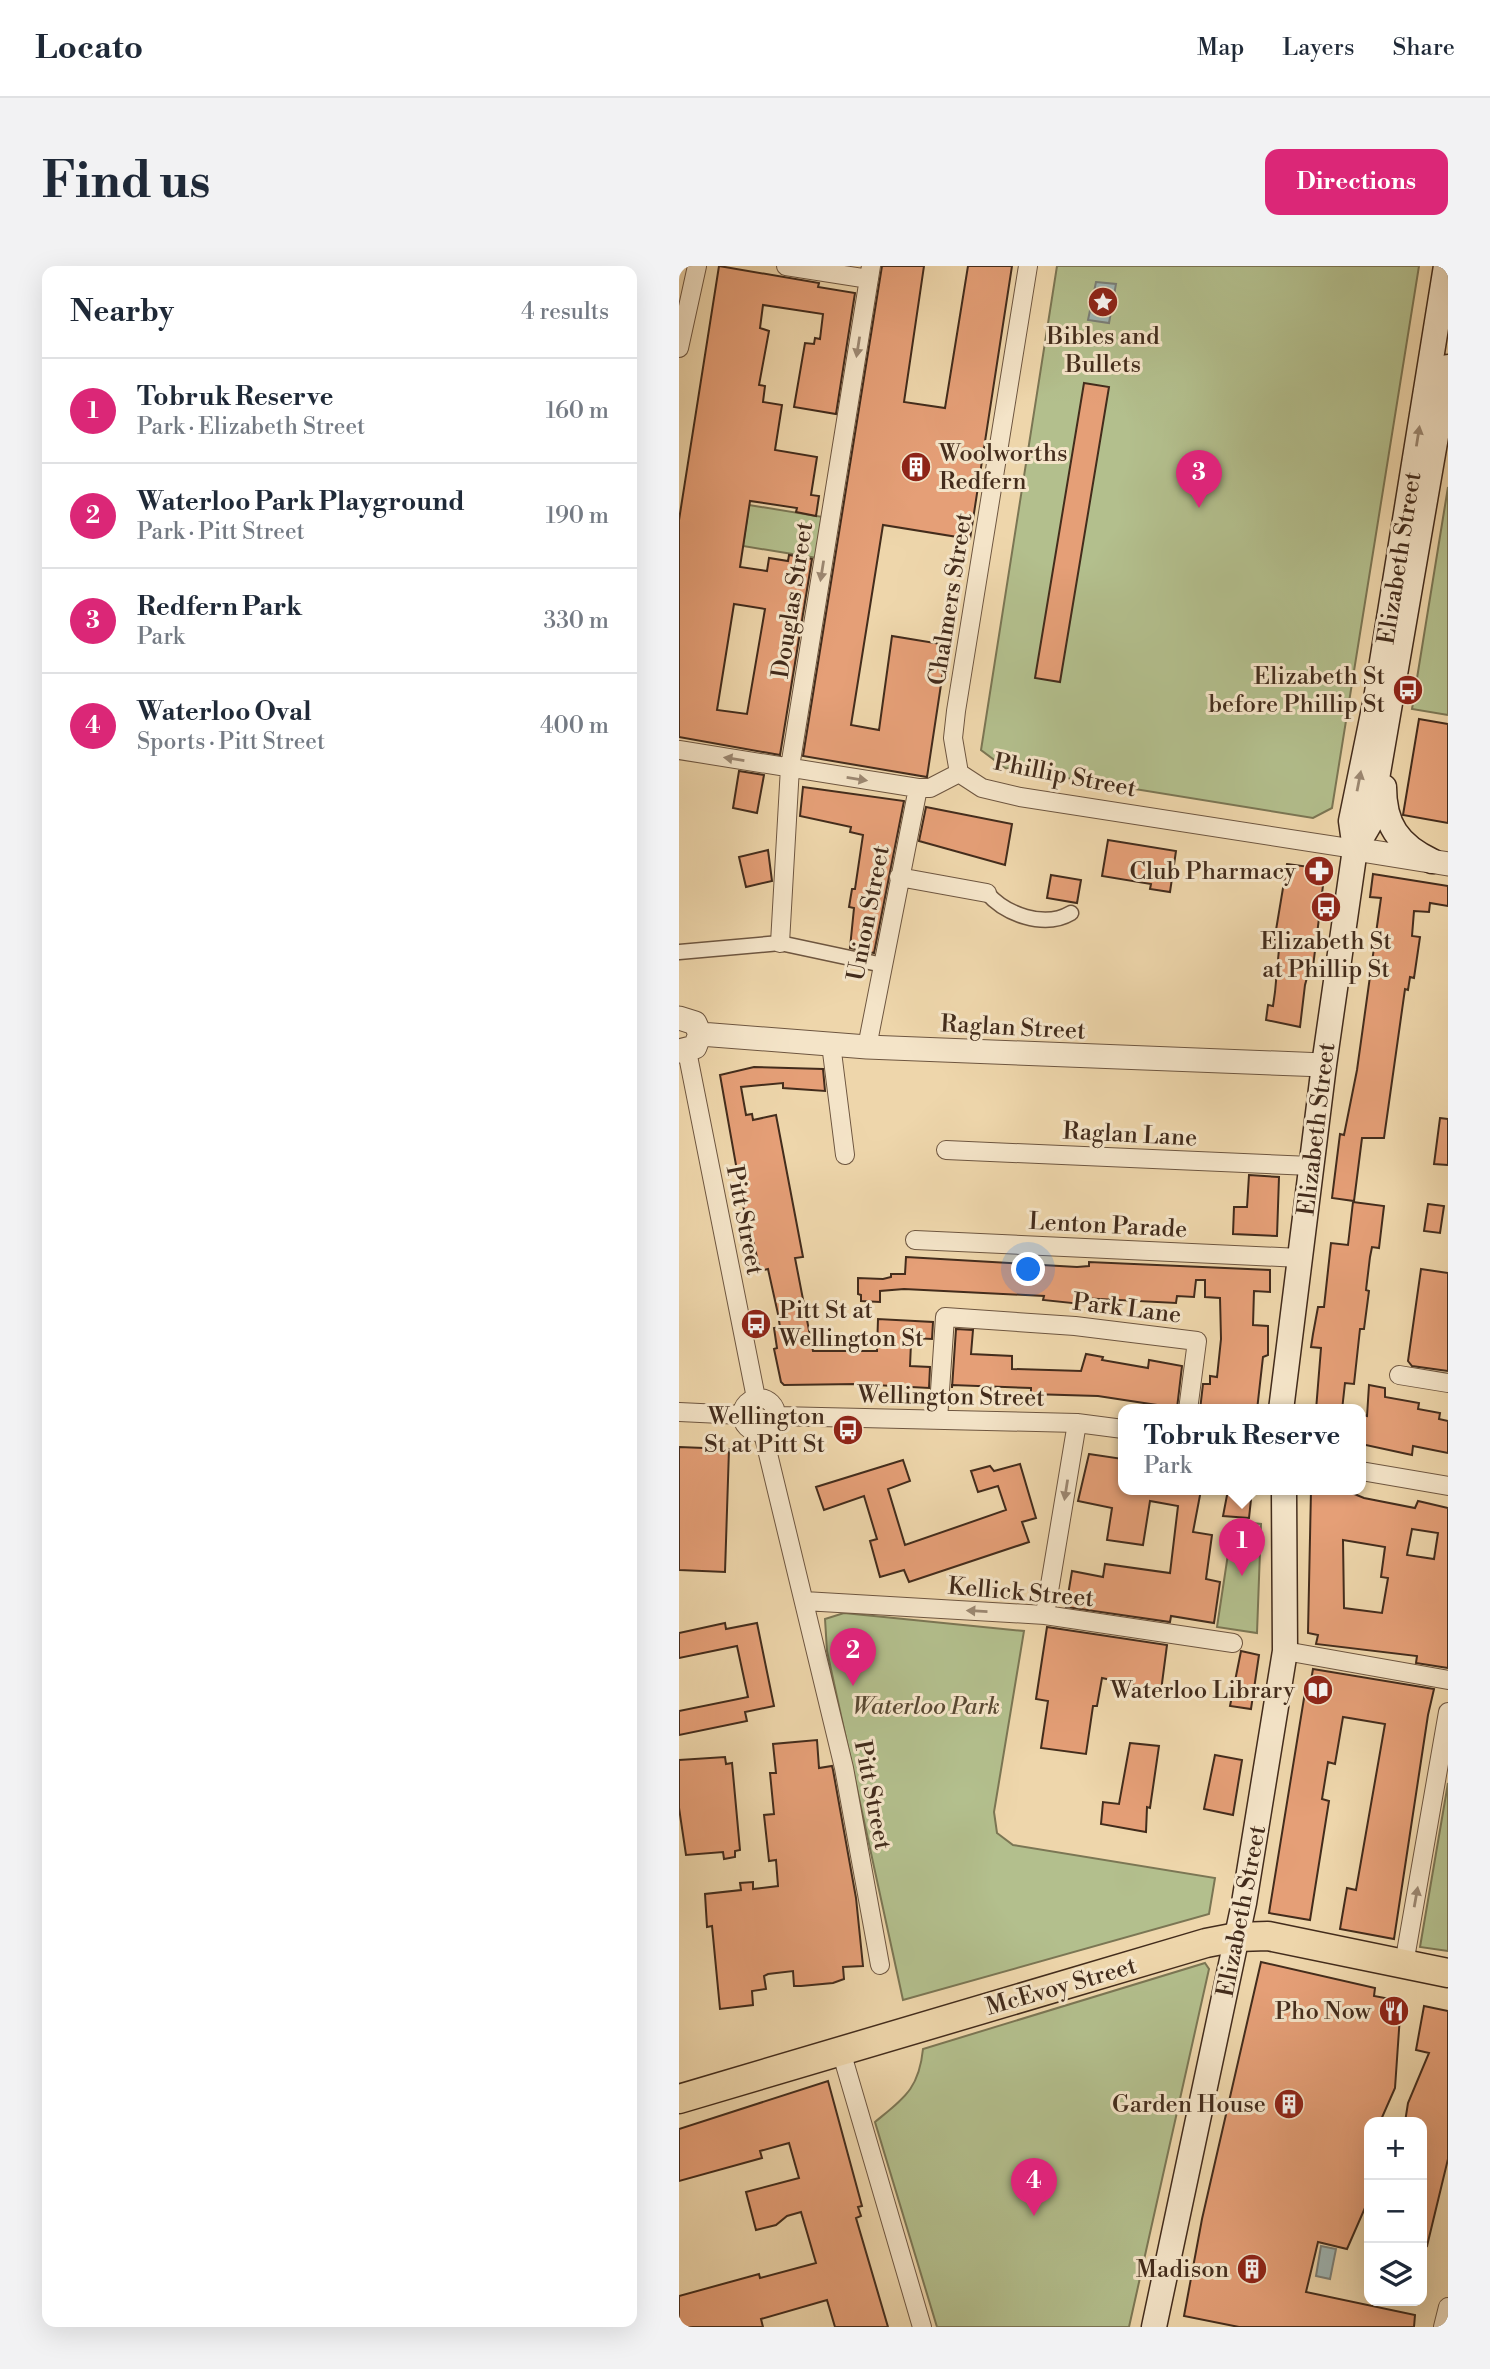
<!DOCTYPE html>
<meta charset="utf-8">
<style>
:root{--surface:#fff;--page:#f2f2f3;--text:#1f2937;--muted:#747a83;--line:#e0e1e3;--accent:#db2777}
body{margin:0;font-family:"Libre Bodoni",serif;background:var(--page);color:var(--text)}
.controls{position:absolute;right:21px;bottom:21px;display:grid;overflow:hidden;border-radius:14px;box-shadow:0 7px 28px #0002}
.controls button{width:63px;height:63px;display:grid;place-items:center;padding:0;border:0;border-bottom:2px solid var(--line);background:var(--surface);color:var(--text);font:35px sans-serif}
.you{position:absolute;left:350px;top:1004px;width:24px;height:24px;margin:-18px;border:5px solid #fff;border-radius:50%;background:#1a73e8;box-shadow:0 0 0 10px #1a73e833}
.badge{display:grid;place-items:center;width:46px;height:46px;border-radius:50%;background:var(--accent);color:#fff;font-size:23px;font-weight:700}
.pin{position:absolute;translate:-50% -58px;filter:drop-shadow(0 2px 4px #0008)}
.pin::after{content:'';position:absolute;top:37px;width:24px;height:21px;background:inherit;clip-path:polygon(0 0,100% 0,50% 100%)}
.popup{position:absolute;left:439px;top:1138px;width:248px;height:91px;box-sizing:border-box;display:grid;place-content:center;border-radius:14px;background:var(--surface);filter:drop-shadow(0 2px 5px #0005);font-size:23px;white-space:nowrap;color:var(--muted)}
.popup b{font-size:26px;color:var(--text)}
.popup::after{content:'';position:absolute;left:50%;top:100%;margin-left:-14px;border:14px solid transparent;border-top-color:var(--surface)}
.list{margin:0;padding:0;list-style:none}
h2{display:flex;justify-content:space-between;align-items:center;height:91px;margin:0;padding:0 28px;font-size:30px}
h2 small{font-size:23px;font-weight:400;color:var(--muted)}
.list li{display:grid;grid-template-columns:46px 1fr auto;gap:21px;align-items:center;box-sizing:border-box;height:105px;padding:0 28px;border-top:2px solid var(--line)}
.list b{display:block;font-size:26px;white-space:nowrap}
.list p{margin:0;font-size:23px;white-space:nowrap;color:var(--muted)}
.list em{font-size:23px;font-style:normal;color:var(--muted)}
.icon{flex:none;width:38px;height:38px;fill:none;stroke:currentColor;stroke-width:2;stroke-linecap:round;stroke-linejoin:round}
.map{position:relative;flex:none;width:769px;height:2061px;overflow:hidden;border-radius:14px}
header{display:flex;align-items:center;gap:42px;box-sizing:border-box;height:98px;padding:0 35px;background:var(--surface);border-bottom:2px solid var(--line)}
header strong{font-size:33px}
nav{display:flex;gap:38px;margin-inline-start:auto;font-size:24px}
.intro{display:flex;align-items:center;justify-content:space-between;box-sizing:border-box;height:168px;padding:0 42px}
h1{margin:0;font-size:49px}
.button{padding:18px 32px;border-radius:14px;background:var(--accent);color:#fff;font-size:24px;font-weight:700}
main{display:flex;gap:42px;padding:0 42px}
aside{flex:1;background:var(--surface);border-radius:14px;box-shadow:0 7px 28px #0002}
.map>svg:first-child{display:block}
.green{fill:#b3bf8d;stroke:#7b7654;stroke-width:2}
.water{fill:#9eb6b5;stroke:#7a7f78;stroke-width:2}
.building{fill:#e59f77;stroke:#432c1c;stroke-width:2;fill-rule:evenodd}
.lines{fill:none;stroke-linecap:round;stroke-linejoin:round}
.pedestrian-casing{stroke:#6e5640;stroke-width:17}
.minor-casing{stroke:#6e5640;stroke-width:20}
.tertiary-casing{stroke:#6e5640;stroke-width:25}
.secondary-casing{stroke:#432c1c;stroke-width:27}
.primary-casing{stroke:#432c1c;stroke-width:31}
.pedestrian{stroke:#f4e4c8;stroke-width:14}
.minor{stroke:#f4e4c8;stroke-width:18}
.tertiary{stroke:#f4e4c8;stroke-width:23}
.secondary{stroke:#f4e4c8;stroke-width:24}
.primary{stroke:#eed6ab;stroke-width:28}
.oneway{fill:#9c8872}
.labels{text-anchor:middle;stroke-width:6;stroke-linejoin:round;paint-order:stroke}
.poi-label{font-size:24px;fill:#432c1c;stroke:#f4e4c8;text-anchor:end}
.street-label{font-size:24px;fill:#432c1c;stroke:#f4e4c8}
.park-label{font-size:24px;font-style:italic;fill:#594933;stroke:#f4e4c8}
</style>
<header>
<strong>Locato</strong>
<nav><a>Map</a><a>Layers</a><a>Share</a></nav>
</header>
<div class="intro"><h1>Find us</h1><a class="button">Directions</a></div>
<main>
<aside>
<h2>Nearby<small>4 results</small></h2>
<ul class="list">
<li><span class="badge">1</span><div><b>Tobruk Reserve</b><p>Park · Elizabeth Street</p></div><em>160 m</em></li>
<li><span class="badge">2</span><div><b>Waterloo Park Playground</b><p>Park · Pitt Street</p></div><em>190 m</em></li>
<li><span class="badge">3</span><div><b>Redfern Park</b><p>Park</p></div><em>330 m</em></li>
<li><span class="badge">4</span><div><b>Waterloo Oval</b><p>Sports · Pitt Street</p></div><em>400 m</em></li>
</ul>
</aside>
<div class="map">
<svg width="769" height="2061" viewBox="0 0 769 2061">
<rect width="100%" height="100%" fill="#eed6ab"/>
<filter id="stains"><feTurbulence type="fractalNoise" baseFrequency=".00286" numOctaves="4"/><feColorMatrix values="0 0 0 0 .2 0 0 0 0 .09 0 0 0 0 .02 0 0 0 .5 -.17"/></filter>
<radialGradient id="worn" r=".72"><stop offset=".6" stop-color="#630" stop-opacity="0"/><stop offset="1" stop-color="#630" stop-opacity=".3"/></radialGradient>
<path class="green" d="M 378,0 L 740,0 L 653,542 L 634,552 L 326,502 L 302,484 Z
M 769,221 L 769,449 L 733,443 Z
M 70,239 L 144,251 L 138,292 L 64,280 Z
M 554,1255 L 582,1258 L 578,1367 L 538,1361 Z
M 165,1347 L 345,1365 L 315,1546 L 318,1567 L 334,1579 L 536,1612 L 530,1648 L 224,1734 L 148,1385 L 146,1353 Z
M 769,1517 L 769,1685 L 741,1681 Z
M 526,1697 L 530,1703 L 450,2061 L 258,2061 L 196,1856 C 225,1832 240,1823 244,1783 Z"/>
<path class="water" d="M 417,16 L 437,18 L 430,57 L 409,54 Z
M 642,1980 L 657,1983 L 651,2013 L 637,2010 Z"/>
<path class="building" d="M 40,0 L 140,17 L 139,21 L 176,27 L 157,148 L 115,141 L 126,77 L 135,78 L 136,72 L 141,73 L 144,48 L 84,39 L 81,62 L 90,65 L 80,119 L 86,120 L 84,136 L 103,139 L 96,184 L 138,191 L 132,229 L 140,230 L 137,250 L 117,246 L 118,242 L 71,235 L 61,301 L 88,305 L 90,292 L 109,295 L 110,289 L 133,293 L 101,489 L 0,471 L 0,254 ZM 55,338 L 86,343 L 68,448 L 38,444 Z
M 203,0 L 245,0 L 225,136 L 266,142 L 289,0 L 333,0 L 291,273 L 204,259 L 172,459 L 200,464 L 213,370 L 268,379 L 248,511 L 124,490 Z
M 405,117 L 430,121 L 381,416 L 356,412 Z
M 740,453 L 769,458 L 769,557 L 724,549 Z
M 60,505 L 85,509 L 78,547 L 54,542 Z
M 124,521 L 225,535 L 195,687 L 171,682 L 175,642 L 170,641 L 173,623 L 176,623 L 184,569 L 171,566 L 172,561 L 121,550 Z
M 247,541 L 333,558 L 326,599 L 240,575 Z
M 429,574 L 497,585 L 491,626 L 471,623 L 472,618 L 423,610 Z
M 89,584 L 93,615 L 67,621 L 60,591 Z
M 608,598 L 646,603 L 633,709 L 629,708 L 626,719 L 621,761 L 587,754 L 589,739 L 594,740 L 596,726 L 600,683 L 594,682 Z
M 694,608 L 769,620 L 769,640 L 751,637 L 750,646 L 735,645 L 733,670 L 741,671 L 735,712 L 731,711 L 729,724 L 726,723 L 705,872 L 683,872 L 675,935 L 653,932 L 661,868 L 665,869 L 678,804 L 699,653 L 702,632 L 691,631 Z
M 372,609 L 402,614 L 398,637 L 368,632 Z
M 75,801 L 144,803 L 146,825 L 104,822 L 104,817 L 62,821 L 67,849 L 73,848 L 74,854 L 97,849 L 124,991 L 116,992 L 134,1085 L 198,1085 L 199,1053 L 254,1056 L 253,1073 L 234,1072 L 232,1077 L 231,1100 L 251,1101 L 250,1122 L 178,1118 L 105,1119 L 102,1116 L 95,1083 L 98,1082 L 95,1062 L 101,1061 L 99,1048 L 89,1003 L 81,1005 L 71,960 L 68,961 L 41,809 Z
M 761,852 L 769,853 L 769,899 L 755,898 Z
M 570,909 L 600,911 L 598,970 L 554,968 L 555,941 L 568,941 Z
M 674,936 L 705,940 L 700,982 L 693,981 L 691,991 L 687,1024 L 690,1025 L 685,1063 L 681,1063 L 675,1118 L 666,1117 L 663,1144 L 637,1144 L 642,1082 L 632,1081 L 634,1068 L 639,1041 L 645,1041 L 652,977 L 669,979 Z
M 749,938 L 765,940 L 761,967 L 745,965 Z
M 227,991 L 398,1001 L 410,1000 L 410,996 L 591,1004 L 591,1026 L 575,1025 L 574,1059 L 589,1060 L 589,1089 L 584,1091 L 578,1144 L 521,1144 L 524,1118 L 531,1118 L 531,1110 L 538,1111 L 542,1073 L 541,1032 L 526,1031 L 526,1014 L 517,1014 L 515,1031 L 498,1030 L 497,1037 L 402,1032 L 402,1038 L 364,1034 L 365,1030 L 225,1023 L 201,1025 L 201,1036 L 182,1035 L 182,1029 L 179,1028 L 179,1012 L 204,1013 L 212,1011 L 212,1008 L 226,1008 Z
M 742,1003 L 769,1007 L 769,1105 L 733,1100 L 729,1095 Z
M 277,1063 L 294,1064 L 292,1088 L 333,1090 L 333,1103 L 402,1105 L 407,1088 L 424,1091 L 423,1094 L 469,1102 L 470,1094 L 503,1100 L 498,1142 L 419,1130 L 352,1128 L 352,1122 L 273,1119 L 273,1122 Z
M 690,1119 L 706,1122 L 706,1131 L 740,1137 L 739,1143 L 761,1147 L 760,1153 L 769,1155 L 769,1187 L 734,1180 L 733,1189 L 682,1178 L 682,1149 L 688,1150 Z
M 0,1181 L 50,1183 L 46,1306 L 0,1304 Z
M 410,1188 L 444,1193 L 444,1224 L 522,1224 L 514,1266 L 533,1269 L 527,1313 L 541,1316 L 535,1357 L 492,1350 L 491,1356 L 387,1341 L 393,1305 L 424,1311 L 426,1298 L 491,1307 L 499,1240 L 471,1235 L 464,1279 L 428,1274 L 433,1242 L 399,1235 Z
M 224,1194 L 231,1215 L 209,1223 L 226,1279 L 327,1244 L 319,1220 L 299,1226 L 292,1205 L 311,1200 L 315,1205 L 341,1198 L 357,1252 L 343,1256 L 350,1276 L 230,1316 L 225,1304 L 201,1311 L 191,1275 L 198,1273 L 185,1230 L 145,1244 L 137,1221 Z
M 549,1224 L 573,1224 L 570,1252 L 544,1250 Z
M 632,1224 L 668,1225 L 685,1232 L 736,1242 L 739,1235 L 769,1242 L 769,1402 L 737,1397 L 738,1390 L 637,1378 L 639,1369 L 629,1367 ZM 733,1263 L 759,1267 L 755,1293 L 728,1289 ZM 664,1274 L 706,1281 L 702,1311 L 709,1312 L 703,1347 L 665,1342 Z
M 46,1357 L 47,1363 L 78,1357 L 95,1440 L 66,1446 L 68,1455 L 0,1469 L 0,1445 L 69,1431 L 58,1380 L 0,1392 L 0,1367 Z
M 368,1361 L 488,1379 L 482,1425 L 423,1412 L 418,1440 L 414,1440 L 407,1488 L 362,1482 L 369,1435 L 357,1433 Z
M 562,1385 L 580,1389 L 572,1443 L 551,1440 Z
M 634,1403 L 755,1423 L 749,1449 L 715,1673 L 661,1663 L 668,1622 L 677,1624 L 706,1458 L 664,1451 L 656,1498 L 649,1496 L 643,1533 L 650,1535 L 631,1654 L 590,1647 L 627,1420 L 631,1420 Z
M 138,1474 L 140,1502 L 153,1500 L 154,1504 L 177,1632 L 184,1700 L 164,1701 L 165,1713 L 154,1717 L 122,1720 L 115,1720 L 114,1705 L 89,1708 L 85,1710 L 87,1723 L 73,1725 L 74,1739 L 41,1743 L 33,1660 L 28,1661 L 26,1628 L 62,1624 L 61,1617 L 74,1616 L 74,1623 L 99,1620 L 97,1594 L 90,1595 L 85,1549 L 95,1548 L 91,1507 L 97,1507 L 94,1478 Z
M 451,1477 L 480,1480 L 471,1542 L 468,1541 L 467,1566 L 422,1558 L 424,1536 L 440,1538 Z
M 536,1489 L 563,1494 L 554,1549 L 525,1543 Z
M 46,1491 L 47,1498 L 53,1497 L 61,1584 L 56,1585 L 56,1591 L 45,1593 L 44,1586 L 7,1589 L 0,1542 L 0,1494 Z
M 582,1696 L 696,1722 L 695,1730 L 722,1735 L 716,1822 L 701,1856 L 690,1856 L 689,1935 L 668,1983 L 639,1976 L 627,2026 L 736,2049 L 735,2061 L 560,2061 L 505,2050 L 523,1953 Z
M 745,1740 L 769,1745 L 769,1893 L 748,1980 L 743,1979 L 743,1856 L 726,1856 L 729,1837 L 750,1787 L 737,1784 Z
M 149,1815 L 183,1940 L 179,1941 L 182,1950 L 177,1952 L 209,2061 L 156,2061 L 148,2034 L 82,2053 L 84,2061 L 0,2061 L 0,2030 L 80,2008 L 81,2012 L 137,1997 L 122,1946 L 108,1950 L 97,1959 L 77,1964 L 67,1926 L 120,1912 L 110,1877 L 81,1885 L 83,1892 L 0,1915 L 0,1863 Z"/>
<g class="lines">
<g class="pedestrian-casing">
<path id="pedestrian" d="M 308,627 C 326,648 365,663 392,647
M 0,686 L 101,677 L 204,699"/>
</g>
<g class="minor-casing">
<path id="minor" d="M 107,0 L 190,13
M 0,82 L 18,0
M 0,484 L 239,522 L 251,522 L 280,507
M 280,507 L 274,472 L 277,445 L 349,0
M 280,507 L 303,522 L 341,531 L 676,583
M 220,611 L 308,627
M 101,677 L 111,501 L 192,0
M 152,778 L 166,889
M 188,781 L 239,522
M 8,785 L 77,1132
M 267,884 L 632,900
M 236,974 L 621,992
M 720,1109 L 769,1117
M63 1149a17 17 0 1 1 34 0a17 17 0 1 1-34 0Z
M 0,1146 L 63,1149
M 98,1150 L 398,1157 L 444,1163
M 259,1154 L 266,1051 L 396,1060 L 518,1075 L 509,1144
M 84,1167 L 165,1502 L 201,1699
M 682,1205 L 769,1220
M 125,1335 L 366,1349 L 554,1377
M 366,1349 L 398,1157
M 606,1385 L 769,1414
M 725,1698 L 769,1446
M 162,1785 L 243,2061
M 764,2061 L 769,2041"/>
</g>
<g class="tertiary-casing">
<path id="tertiary" d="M 676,583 L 769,598
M 0,752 L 16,757 L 21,768 L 16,781 L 0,785
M 21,768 L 188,781 L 645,799"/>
</g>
<g class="secondary-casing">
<path id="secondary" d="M 705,521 C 705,558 719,579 753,595
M 676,583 L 690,559 L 769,101
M 602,1144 L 645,799 L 676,583 L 672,555 L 697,433 L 767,0
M 475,2061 L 565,1637 L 606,1385 L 605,1224"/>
</g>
<g class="primary-casing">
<path id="primary" d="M 0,1833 L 527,1677 L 558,1671 L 589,1670 L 769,1707"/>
</g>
<use href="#pedestrian" class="pedestrian"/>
<use href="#minor" class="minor"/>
<use href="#tertiary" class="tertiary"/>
<use href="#secondary" class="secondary"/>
<use href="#primary" class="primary"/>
</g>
<defs><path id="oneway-solid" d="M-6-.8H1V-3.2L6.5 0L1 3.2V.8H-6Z" transform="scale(1.75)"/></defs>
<g class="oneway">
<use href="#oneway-solid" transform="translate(179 81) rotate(99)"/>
<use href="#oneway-solid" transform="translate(739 170) rotate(-81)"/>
<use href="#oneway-solid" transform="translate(143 305) rotate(99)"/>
<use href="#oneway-solid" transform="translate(55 493) rotate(-171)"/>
<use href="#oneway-solid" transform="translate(178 513) rotate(9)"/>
<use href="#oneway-solid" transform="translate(680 515) rotate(-79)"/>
<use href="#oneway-solid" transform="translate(387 1224) rotate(99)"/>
<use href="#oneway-solid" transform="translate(298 1345) rotate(-177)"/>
<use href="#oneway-solid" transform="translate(737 1631) rotate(-80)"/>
</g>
<defs>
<g id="sight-disc" transform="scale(1.575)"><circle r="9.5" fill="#8f2418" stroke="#f4e4c8"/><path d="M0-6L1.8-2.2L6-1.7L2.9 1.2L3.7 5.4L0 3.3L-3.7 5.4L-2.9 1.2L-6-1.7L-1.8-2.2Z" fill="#fff"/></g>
<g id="building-disc" transform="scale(1.575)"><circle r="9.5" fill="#8f2418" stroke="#f4e4c8"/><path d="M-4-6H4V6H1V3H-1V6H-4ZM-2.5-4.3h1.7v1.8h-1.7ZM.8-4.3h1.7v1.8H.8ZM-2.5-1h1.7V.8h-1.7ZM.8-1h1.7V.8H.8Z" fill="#fff"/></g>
<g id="bus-disc" transform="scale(1.575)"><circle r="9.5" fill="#8f2418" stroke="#f4e4c8"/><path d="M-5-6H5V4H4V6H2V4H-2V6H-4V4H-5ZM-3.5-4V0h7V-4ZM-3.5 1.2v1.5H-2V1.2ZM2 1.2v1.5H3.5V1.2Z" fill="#fff"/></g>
<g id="pharmacy-disc" transform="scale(1.575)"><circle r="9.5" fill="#8f2418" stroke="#f4e4c8"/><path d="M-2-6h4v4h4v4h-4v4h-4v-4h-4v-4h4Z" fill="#fff"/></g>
<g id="library-disc" transform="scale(1.575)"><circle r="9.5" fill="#8f2418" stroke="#f4e4c8"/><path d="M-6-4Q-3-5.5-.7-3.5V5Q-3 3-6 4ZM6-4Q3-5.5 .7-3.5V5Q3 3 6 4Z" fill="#fff"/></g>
<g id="restaurant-disc" transform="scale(1.575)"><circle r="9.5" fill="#8f2418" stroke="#f4e4c8"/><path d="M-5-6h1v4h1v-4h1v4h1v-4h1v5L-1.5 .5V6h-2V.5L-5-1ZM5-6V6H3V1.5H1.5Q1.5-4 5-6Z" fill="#fff"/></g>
</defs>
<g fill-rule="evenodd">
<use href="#sight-disc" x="424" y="36"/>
<use href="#building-disc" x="237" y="201"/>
<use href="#bus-disc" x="729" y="424"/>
<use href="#pharmacy-disc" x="640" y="605"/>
<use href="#bus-disc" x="647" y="641"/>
<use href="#bus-disc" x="77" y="1058"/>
<use href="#bus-disc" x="169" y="1164"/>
<use href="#library-disc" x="639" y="1424"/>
<use href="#restaurant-disc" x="715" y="1745"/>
<use href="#building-disc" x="610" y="1838"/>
<use href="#building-disc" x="573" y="2003"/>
</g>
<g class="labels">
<g class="poi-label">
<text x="424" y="78" text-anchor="middle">Bibles and<tspan x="424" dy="28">Bullets</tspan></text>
<text x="260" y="195" text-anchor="start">Woolworths<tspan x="260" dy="28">Redfern</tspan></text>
<text x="706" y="418">Elizabeth St<tspan x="706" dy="28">before Phillip St</tspan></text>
<text x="617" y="613">Club Pharmacy</text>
<text x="647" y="683" text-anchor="middle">Elizabeth St<tspan x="647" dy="28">at Phillip St</tspan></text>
<text x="100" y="1052" text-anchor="start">Pitt St at<tspan x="100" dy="28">Wellington St</tspan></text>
<text x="146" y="1158">Wellington<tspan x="146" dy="28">St at Pitt St</tspan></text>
<text x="616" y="1432">Waterloo Library</text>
<text x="692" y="1753">Pho Now</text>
<text x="587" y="1846">Garden House</text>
<text x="550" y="2011">Madison</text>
</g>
<g class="street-label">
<text transform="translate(720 292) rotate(-81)" y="8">Elizabeth Street</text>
<text transform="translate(271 333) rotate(-81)" y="8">Chalmers Street</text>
<text transform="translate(113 334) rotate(-81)" y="8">Douglas Street</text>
<text transform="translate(386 509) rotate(11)" y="8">Phillip Street</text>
<text transform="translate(189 647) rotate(-79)" y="8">Union Street</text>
<text transform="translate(334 761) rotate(3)" y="8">Raglan Street</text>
<text transform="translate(637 863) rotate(-83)" y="8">Elizabeth Street</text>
<text transform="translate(451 868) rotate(3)" y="8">Raglan Lane</text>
<text transform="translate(66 954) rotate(79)" y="8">Pitt Street</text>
<text transform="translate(429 959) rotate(3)" y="8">Lenton Parade</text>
<text transform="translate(448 1042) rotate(7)" y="8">Park Lane</text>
<text transform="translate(272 1130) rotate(1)" y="8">Wellington Street</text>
<text transform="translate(342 1326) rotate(5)" y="8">Kellick Street</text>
<text transform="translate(194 1529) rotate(79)" y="8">Pitt Street</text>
<text transform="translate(562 1645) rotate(-79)" y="8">Elizabeth Street</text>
<text transform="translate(382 1720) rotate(-16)" y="8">McEvoy Street</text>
</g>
<g class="park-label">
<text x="247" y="1448">Waterloo Park</text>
</g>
</g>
<rect width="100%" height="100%" filter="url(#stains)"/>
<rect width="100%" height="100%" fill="url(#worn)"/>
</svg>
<div class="controls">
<button>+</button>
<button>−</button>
<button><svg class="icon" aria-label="layers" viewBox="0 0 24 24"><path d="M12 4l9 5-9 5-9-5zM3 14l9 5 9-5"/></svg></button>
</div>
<div class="you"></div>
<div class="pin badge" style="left:563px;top:1310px">1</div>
<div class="popup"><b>Tobruk Reserve</b>Park</div>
<div class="pin badge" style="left:174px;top:1420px">2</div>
<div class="pin badge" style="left:520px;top:242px">3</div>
<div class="pin badge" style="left:355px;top:1950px">4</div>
</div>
</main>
